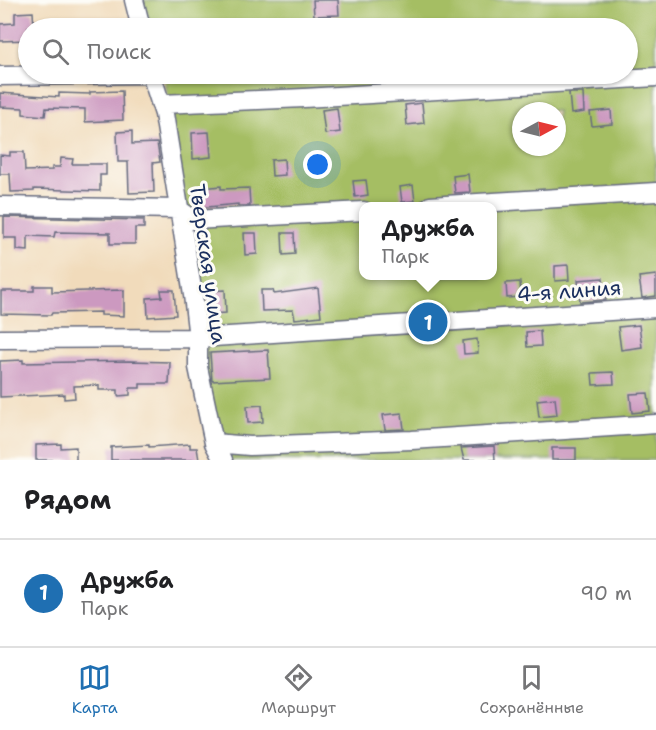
<!DOCTYPE html>
<html lang="ru">
<meta charset="utf-8">
<style>
:root{--surface:#fff;--page:#f6f6f6;--text:#202124;--muted:#757577;--line:#e0e0e0;--accent:#1f6fb2}
body{margin:0;font-family:"Shantell Sans",sans-serif;background:var(--page);color:var(--text)}
.compass{position:absolute;left:512px;top:102px;width:54px;height:54px;border-radius:50%;background:var(--surface);box-shadow:0 2px 4px #0004;rotate:83deg}
.you{position:absolute;left:318px;top:165px;width:21px;height:21px;margin:-15px;border:4px solid #fff;border-radius:50%;background:#1a73e8;box-shadow:0 0 0 9px #1a73e833}
.badge{display:grid;place-items:center;width:39px;height:39px;border-radius:50%;background:var(--accent);color:#fff;font-size:20px;font-weight:700}
.pin{position:absolute;translate:-50% -50%;border:3px solid #fff;box-shadow:0 2px 6px #0006}
.popup{position:absolute;left:359px;top:202px;width:138px;height:78px;box-sizing:border-box;display:grid;place-content:center;border-radius:12px;background:var(--surface);filter:drop-shadow(0 2px 4px #0005);font-size:20px;white-space:nowrap;color:var(--muted)}
.popup b{font-size:22px;color:var(--text)}
.popup::after{content:'';position:absolute;left:50%;top:100%;margin-left:-12px;border:12px solid transparent;border-top-color:var(--surface)}
.list{margin:0;padding:0;list-style:none}
h2{display:flex;justify-content:space-between;align-items:center;height:78px;margin:0;padding:0 24px;font-size:26px}
h2 small{font-size:20px;font-weight:400;color:var(--muted)}
.list li{display:grid;grid-template-columns:39px 1fr auto;gap:18px;align-items:center;box-sizing:border-box;height:108px;padding:0 24px;border-top:2px solid var(--line)}
.list b{display:block;font-size:22px;white-space:nowrap}
.list p{margin:0;font-size:20px;white-space:nowrap;color:var(--muted)}
.list em{font-size:20px;font-style:normal;color:var(--muted)}
.icon{flex:none;width:33px;height:33px;fill:none;stroke:currentColor;stroke-width:2;stroke-linecap:round;stroke-linejoin:round}
.map{position:relative;flex:none;width:656px;height:460px;overflow:hidden}
.search{position:absolute;background:var(--surface);box-shadow:0 2px 4px #0004;left:18px;right:18px;top:18px;height:66px;display:flex;align-items:center;gap:15px;box-sizing:border-box;padding:0 21px;border-radius:33px;color:var(--muted);font-size:22px}
.sheet{height:186px;background:var(--surface)}
nav{display:flex;justify-content:space-around;align-items:center;box-sizing:border-box;height:84px;border-top:2px solid var(--line);background:var(--surface);font-size:16px;color:var(--muted)}
nav a{display:grid;justify-items:center;gap:3px}
nav .on{color:var(--accent)}
.map>svg:first-child{display:block}
.green{fill:#a5be63;stroke:#607660;stroke-width:1.5;fill-rule:evenodd}
.building{fill:#cc99c0}
.lines{fill:none;stroke-linecap:round;stroke-linejoin:round}
.minor-casing{stroke:#666b7f;stroke-width:21}
.minor{stroke:#fff;stroke-width:18}
.labels{text-anchor:middle;stroke-width:6;stroke-linejoin:round;paint-order:stroke}
.street-label{font-size:21px;fill:#1b2f5e;stroke:#fdfcf7}
</style>
<div class="map">
<svg width="656" height="460" viewBox="0 0 656 460">
<rect width="100%" height="100%" fill="#fdfcf7"/>
<filter id="ink" filterUnits="userSpaceOnUse"><feTurbulence type="fractalNoise" baseFrequency=".0167" numOctaves="2"/><feDisplacementMap in="SourceGraphic" scale="12" xChannelSelector="R" yChannelSelector="G"/><feConvolveMatrix kernelMatrix="1 2 1 2 8 2 1 2 1" color-interpolation-filters="sRGB"/></filter>
<filter id="wash" filterUnits="userSpaceOnUse"><feTurbulence type="fractalNoise" baseFrequency=".008" numOctaves="4" result="noise"/><feDisplacementMap in="SourceGraphic" scale="24" xChannelSelector="R" yChannelSelector="G"/><feGaussianBlur stdDeviation="1.35" result="paint"/><feColorMatrix in="noise" values="0 0 0 0 0 0 0 0 0 0 0 0 0 0 0 0 0 1.4 0 .05"/><feComposite in="paint" operator="in"/></filter>
<g filter="url(#wash)">
<rect width="100%" height="100%" fill="#f1dbbb"/>
<path class="green" d="M 143,0 L 656,0 L 656,460 L 223,460 L 214,448 L 184,196 L 164,74 L 628,74 L 628,28 L 151,28 ZM 521,111 L 557,111 L 557,147 L 521,147 ZM 364,206 L 492,206 L 492,276 L 364,276 Z"/>
<g id="blocks">
<path class="building" d="M 313,0 L 338,0 L 339,15 L 314,16 Z
M 33,12 L 34,28 L 28,28 L 28,40 L 0,41 L 0,24 L 15,23 L 15,13 Z
M 122,91 L 123,120 L 85,122 L 85,109 L 46,108 L 45,116 L 23,114 L 23,108 L 0,107 L 0,93 L 59,97 L 59,93 L 90,94 L 90,92 Z
M 569,93 L 583,93 L 584,112 L 571,114 Z
M 422,103 L 424,123 L 407,125 L 405,105 Z
M 337,108 L 340,132 L 325,134 L 322,110 Z
M 611,110 L 612,124 L 592,126 L 590,112 Z
M 132,131 L 132,144 L 157,143 L 160,162 L 153,163 L 154,192 L 129,193 L 128,162 L 118,162 L 117,132 Z
M 209,132 L 211,157 L 193,159 L 192,133 Z
M 10,152 L 24,152 L 25,171 L 52,170 L 52,167 L 60,167 L 61,158 L 73,159 L 72,164 L 106,164 L 106,175 L 100,175 L 100,191 L 34,189 L 34,191 L 11,192 L 10,174 L 0,174 L 0,155 L 10,156 Z
M 284,159 L 285,175 L 272,176 L 271,160 Z
M 468,174 L 470,192 L 455,193 L 453,176 Z
M 366,180 L 368,195 L 355,197 L 353,181 Z
M 413,185 L 415,201 L 402,202 L 400,187 Z
M 221,186 L 221,189 L 249,188 L 250,206 L 238,206 L 238,204 L 197,208 L 194,206 L 192,189 Z
M 4,217 L 144,220 L 144,228 L 135,228 L 135,244 L 110,244 L 110,233 L 55,232 L 54,237 L 28,236 L 28,251 L 17,250 L 17,238 L 4,238 Z
M 244,233 L 256,233 L 257,254 L 245,255 Z
M 282,233 L 294,233 L 295,254 L 283,255 Z
M 568,265 L 569,280 L 555,281 L 555,266 Z
M 656,275 L 656,296 L 642,298 L 639,277 Z
M 603,278 L 606,300 L 580,302 L 578,280 Z
M 520,282 L 521,297 L 507,298 L 506,283 Z
M 34,286 L 52,286 L 52,292 L 124,290 L 124,316 L 101,315 L 101,312 L 52,313 L 51,315 L 1,314 L 1,291 L 34,291 Z
M 318,288 L 321,316 L 295,319 L 293,310 L 262,311 L 261,290 L 273,290 L 274,294 Z
M 161,290 L 174,290 L 176,315 L 148,317 L 147,298 L 162,297 Z
M 225,290 L 226,313 L 208,314 L 207,291 Z
M 639,325 L 642,347 L 621,350 L 618,327 Z
M 540,331 L 541,346 L 527,347 L 526,332 Z
M 477,339 L 478,353 L 464,354 L 463,341 Z
M 268,350 L 270,378 L 212,381 L 210,353 Z
M 23,360 L 23,363 L 129,361 L 170,362 L 169,384 L 140,384 L 140,388 L 130,388 L 130,395 L 118,396 L 118,390 L 99,390 L 99,385 L 74,386 L 75,398 L 64,399 L 64,394 L 0,397 L 0,361 Z
M 613,372 L 614,384 L 593,385 L 592,373 Z
M 648,393 L 650,411 L 632,413 L 630,394 Z
M 555,398 L 557,415 L 539,417 L 537,400 Z
M 262,405 L 263,422 L 248,423 L 247,406 Z
M 402,413 L 404,429 L 385,430 L 383,415 Z
M 61,444 L 61,448 L 76,447 L 76,460 L 36,460 L 36,445 Z
M 190,444 L 190,448 L 197,448 L 199,460 L 111,460 L 111,447 L 149,445 L 149,447 Z
M 494,446 L 495,460 L 464,460 L 461,448 Z
M 552,448 L 576,448 L 576,460 L 552,460 Z"/>
</g>
</g>
<g filter="url(#ink)">
<use href="#blocks" fill-opacity="0" stroke="#666b7f" stroke-width="1.5"/>
<g class="lines">
<g class="minor-casing">
<path id="minor" d="M 134,0 L 141,28
M 151,74 L 164,114 L 193,295 L 198,338 L 198,367 L 214,443 L 223,460
M 0,76 L 151,74
M 161,104 L 304,98 L 656,77
M 0,206 L 178,209 L 194,220 L 364,211
M 430,206 L 656,192
M 0,339 L 198,338 L 656,308
M 214,443 L 250,446 L 412,440 L 656,424"/>
</g>
<use href="#minor" class="minor"/>
</g>
</g>
<g class="labels">
<g class="street-label">
<text transform="translate(208 264) rotate(82)" y="7">Тверская улица</text>
<text transform="translate(569 291) rotate(-4)" y="7">4-я линия</text>
</g>
</g>
</svg>
<svg class="compass" viewBox="-18 -18 36 36"><path d="M0-13l5 13h-10z" fill="#e53935"/><path d="M0 13l5-13h-10z" fill="#757577"/></svg>
<div class="you"></div>
<div class="pin badge" style="left:428px;top:322px">1</div>
<div class="popup"><b>Дружба</b>Парк</div>
<div class="search"><svg class="icon" aria-label="search" viewBox="0 0 24 24"><circle cx="10" cy="10" r="6"/><path d="M15 15l6 6"/></svg>Поиск</div>
</div>
<section class="sheet">
<h2>Рядом<small></small></h2>
<ul class="list">
<li><span class="badge">1</span><div><b>Дружба</b><p>Парк</p></div><em>90 m</em></li>
</ul>
</section>
<nav>
<a class="on"><svg class="icon" aria-label="map" viewBox="0 0 24 24"><path d="M3 6l6-2 6 2 6-2v14l-6 2-6-2-6 2zM9 4v14M15 6v14"/></svg>Карта</a>
<a><svg class="icon" aria-label="directions" viewBox="0 0 24 24"><path d="M12 3l9 9-9 9-9-9zM9 14v-3h6M13 9l2 2-2 2"/></svg>Маршрут</a>
<a><svg class="icon" aria-label="saved" viewBox="0 0 24 24"><path d="M7 4h10v16l-5-4-5 4z"/></svg>Сохранённые</a>
</nav>
